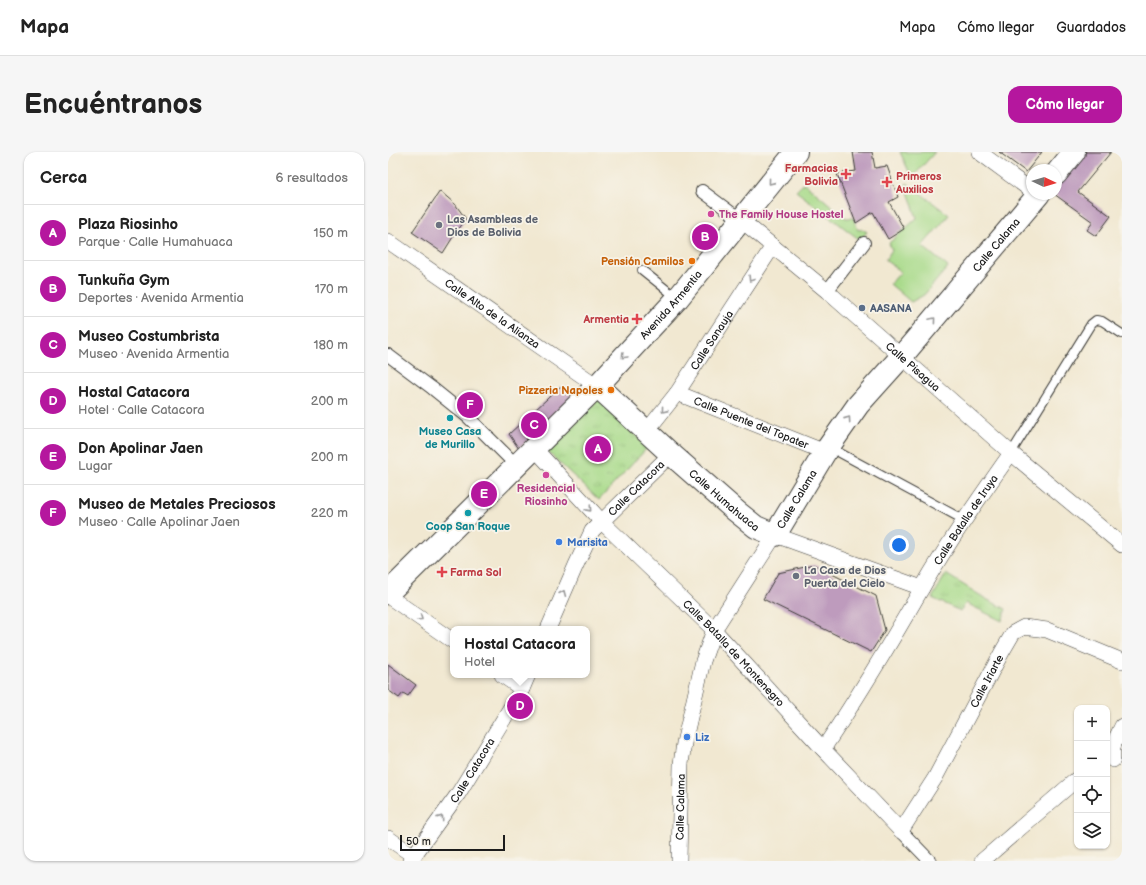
<!DOCTYPE html>
<html lang="es">
<meta charset="utf-8">
<style>
:root{--surface:#fff;--page:#f6f6f6;--text:#222;--muted:#767676;--line:#e0e0e0;--accent:#b5179e}
body{margin:0;font-family:"Balsamiq Sans",sans-serif;background:var(--page);color:var(--text)}
.controls{position:absolute;right:12px;bottom:12px;display:grid;overflow:hidden;border-radius:8px;box-shadow:0 1px 3px #0004}
.controls button{width:36px;height:36px;display:grid;place-items:center;padding:0;border:0;border-bottom:1px solid var(--line);background:var(--surface);color:var(--text);font:20px sans-serif}
.compass{position:absolute;left:638px;top:12px;width:36px;height:36px;border-radius:50%;background:var(--surface);box-shadow:0 1px 3px #0004;rotate:94deg}
.scale{position:absolute;left:12px;bottom:10px;width:105px;box-sizing:border-box;padding-left:4px;border:2px solid #1c1c1c;border-top:0;font-size:11px;line-height:14px;white-space:nowrap;color:#1c1c1c;-webkit-text-stroke:3px #f7f3e8;paint-order:stroke}
.you{position:absolute;left:511px;top:393px;width:14px;height:14px;margin:-10px;border:3px solid #fff;border-radius:50%;background:#1a73e8;box-shadow:0 0 0 6px #1a73e833}
.badge{display:grid;place-items:center;width:26px;height:26px;border-radius:50%;background:var(--accent);color:#fff;font-size:13px;font-weight:700}
.pin{position:absolute;translate:-50% -50%;border:2px solid #fff;box-shadow:0 1px 4px #0006}
.popup{position:absolute;left:62px;top:474px;width:140px;height:52px;box-sizing:border-box;display:grid;place-content:center;border-radius:8px;background:var(--surface);filter:drop-shadow(0 1px 3px #0005);font-size:13px;white-space:nowrap;color:var(--muted)}
.popup b{font-size:15px;color:var(--text)}
.popup::after{content:'';position:absolute;left:50%;top:100%;margin-left:-8px;border:8px solid transparent;border-top-color:var(--surface)}
.list{margin:0;padding:0;list-style:none}
h2{display:flex;justify-content:space-between;align-items:center;height:52px;margin:0;padding:0 16px;font-size:17px}
h2 small{font-size:13px;font-weight:400;color:var(--muted)}
.list li{display:grid;grid-template-columns:26px 1fr auto;gap:12px;align-items:center;box-sizing:border-box;height:56px;padding:0 16px;border-top:1px solid var(--line)}
.list b{display:block;font-size:15px;white-space:nowrap}
.list p{margin:0;font-size:13px;white-space:nowrap;color:var(--muted)}
.list em{font-size:13px;font-style:normal;color:var(--muted)}
.icon{flex:none;width:22px;height:22px;fill:none;stroke:currentColor;stroke-width:2;stroke-linecap:round;stroke-linejoin:round}
.map{position:relative;flex:none;width:734px;height:709px;overflow:hidden;border-radius:12px}
header{display:flex;align-items:center;gap:24px;box-sizing:border-box;height:56px;padding:0 20px;background:var(--surface);border-bottom:1px solid var(--line)}
header strong{font-size:19px}
nav{display:flex;gap:22px;margin-inline-start:auto;font-size:14px}
.intro{display:flex;align-items:center;justify-content:space-between;box-sizing:border-box;height:96px;padding:0 24px}
h1{margin:0;font-size:28px}
.button{padding:10px 18px;border-radius:12px;background:var(--accent);color:#fff;font-size:14px;font-weight:700}
main{display:flex;gap:24px;padding:0 24px}
aside{flex:1;background:var(--surface);border-radius:12px;box-shadow:0 1px 3px #0004}
.map>svg:first-child{display:block}
.green{fill:#a7da89;stroke:#627b52}
.park{fill:url(#park-tufts);stroke:#627b52}
.building{fill:#be9bbd}
.lines{fill:none;stroke-linecap:round;stroke-linejoin:round}
.service-casing{stroke:#3c3b37;stroke-width:10}
.pedestrian-casing{stroke:#3c3b37;stroke-width:14}
.minor-casing{stroke:#3c3b37;stroke-width:16}
.secondary-casing{stroke:#3c3b37;stroke-width:24}
.primary-casing{stroke:#3c3b37;stroke-width:24}
.service{stroke:#fff;stroke-width:8}
.pedestrian{stroke:#fff;stroke-width:12}
.minor{stroke:#fff;stroke-width:15}
.secondary{stroke:#fff;stroke-width:22}
.primary{stroke:#fff;stroke-width:22}
.oneway{stroke:#999}
.health-dot{fill:#e0444e;stroke:#f7f3e8;stroke-width:1.5}
.hotel-dot{fill:#d1479c;stroke:#f7f3e8;stroke-width:1.5}
.worship-dot{fill:#6b7280;stroke:#f7f3e8;stroke-width:1.5}
.food-dot{fill:#e8710a;stroke:#f7f3e8;stroke-width:1.5}
.service-dot{fill:#5c6f8a;stroke:#f7f3e8;stroke-width:1.5}
.culture-dot{fill:#0f9aa8;stroke:#f7f3e8;stroke-width:1.5}
.shop-dot{fill:#3f7fe0;stroke:#f7f3e8;stroke-width:1.5}
.labels{text-anchor:middle;stroke-width:3.5;stroke-linejoin:round;paint-order:stroke}
.health-label{font-size:11px;font-weight:bold;fill:#be3a42;stroke:#f7f3e8;text-anchor:end}
.hotel-label{font-size:11px;font-weight:bold;fill:#b23c85;stroke:#f7f3e8;text-anchor:start}
.worship-label{font-size:11px;font-weight:bold;fill:#5b616d;stroke:#f7f3e8;text-anchor:start}
.street-label{font-size:11px;fill:#1c1c1c;stroke:#f7f3e8}
.food-label{font-size:11px;font-weight:bold;fill:#c56008;stroke:#f7f3e8;text-anchor:end}
.service-label{font-size:11px;font-weight:bold;fill:#4e5e75;stroke:#f7f3e8;text-anchor:start}
.culture-label{font-size:11px;font-weight:bold;fill:#0d838f;stroke:#f7f3e8}
.shop-label{font-size:11px;font-weight:bold;fill:#366cbe;stroke:#f7f3e8;text-anchor:start}
</style>
<header>
<strong>Mapa</strong>
<nav><a>Mapa</a><a>Cómo llegar</a><a>Guardados</a></nav>
</header>
<div class="intro"><h1>Encuéntranos</h1><a class="button">Cómo llegar</a></div>
<main>
<aside>
<h2>Cerca<small>6 resultados</small></h2>
<ul class="list">
<li><span class="badge">A</span><div><b>Plaza Riosinho</b><p>Parque · Calle Humahuaca</p></div><em>150 m</em></li>
<li><span class="badge">B</span><div><b>Tunkuña Gym</b><p>Deportes · Avenida Armentia</p></div><em>170 m</em></li>
<li><span class="badge">C</span><div><b>Museo Costumbrista</b><p>Museo · Avenida Armentia</p></div><em>180 m</em></li>
<li><span class="badge">D</span><div><b>Hostal Catacora</b><p>Hotel · Calle Catacora</p></div><em>200 m</em></li>
<li><span class="badge">E</span><div><b>Don Apolinar Jaen</b><p>Lugar</p></div><em>200 m</em></li>
<li><span class="badge">F</span><div><b>Museo de Metales Preciosos</b><p>Museo · Calle Apolinar Jaen</p></div><em>220 m</em></li>
</ul>
</aside>
<div class="map">
<svg width="734" height="709" viewBox="0 0 734 709">
<defs>
<pattern id="park-tufts" width="24" height="20" patternUnits="userSpaceOnUse"><rect width="24" height="20" fill="#a7da89"/><path d="M3 7l-1-3M5 7V3M7 7l1-3M15 17l-1-3M17 17v-4M19 17l1-3" fill="none" stroke="#8fba76"/></pattern>
</defs>
<rect width="100%" height="100%" fill="#f7f3e8"/>
<filter id="ink" filterUnits="userSpaceOnUse"><feTurbulence type="fractalNoise" baseFrequency=".025" numOctaves="2"/><feDisplacementMap in="SourceGraphic" scale="8" xChannelSelector="R" yChannelSelector="G"/><feConvolveMatrix kernelMatrix="1 2 1 2 8 2 1 2 1" color-interpolation-filters="sRGB"/></filter>
<filter id="wash" filterUnits="userSpaceOnUse"><feTurbulence type="fractalNoise" baseFrequency=".012" numOctaves="4" result="noise"/><feDisplacementMap in="SourceGraphic" scale="16" xChannelSelector="R" yChannelSelector="G"/><feGaussianBlur stdDeviation="0.9" result="paint"/><feColorMatrix in="noise" values="0 0 0 0 0 0 0 0 0 0 0 0 0 0 0 0 0 1.4 0 .05"/><feComposite in="paint" operator="in"/></filter>
<g filter="url(#wash)">
<rect width="100%" height="100%" fill="#f1e8d1"/>
<path class="green" d="M 512,0 L 547,0 L 524,26 Z
M 416,31 L 458,66 L 465,66 L 470,78 L 474,77 L 479,80 L 472,88 L 408,39 Z
M 519,31 L 561,63 L 534,94 L 560,115 L 536,143 L 523,150 L 502,132 L 513,120 L 497,108 L 504,98 L 501,91 L 529,66 L 518,34 Z"/>
<path class="park" d="M 210,247 L 260,295 L 211,348 L 160,300 Z
M 558,422 L 598,447 L 618,457 L 614,469 L 578,451 L 572,459 L 544,446 Z"/>
<g id="blocks">
<path class="building" d="M 465,0 L 484,0 L 487,16 L 499,14 L 510,45 L 501,50 L 516,77 L 500,87 L 485,60 L 468,71 L 449,22 L 468,19 Z
M 611,0 L 654,0 L 638,20 Z
M 695,0 L 723,0 L 690,40 L 723,64 L 708,84 L 699,78 L 705,70 L 666,42 L 668,42 L 668,34 Z
M 52,39 L 67,52 L 78,67 L 65,85 L 55,101 L 24,80 Z
M 172,235 L 188,246 L 131,297 L 121,282 Z
M 426,413 L 488,444 L 497,478 L 483,500 L 375,447 L 390,421 Z
M 0,512 L 28,533 L 20,544 L 15,541 L 11,546 L 0,538 Z"/>
</g>
</g>
<g filter="url(#ink)">
<use href="#blocks" fill-opacity="0" stroke="#3c3b37" stroke-width="1"/>
<g class="lines">
<g class="service-casing">
<path id="service" d="M 254,118 L 289,146
M 441,295 L 576,368
M 623,301 L 703,172 L 708,168 L 714,169 L 734,182"/>
</g>
<g class="pedestrian-casing">
<path id="pedestrian" d="M 314,39 L 353,68
M 439,139 L 476,91
M 0,203 L 44,236 L 80,265 L 129,314
M 513,679 L 542,709"/>
</g>
<g class="minor-casing">
<g id="minor">
<path d="M 591,0 L 644,39"/>
<path id="s1" d="M 353,68 L 439,139 L 623,301 L 734,393"/>
<path id="s2" d="M 0,89 L 209,234"/>
<path id="s3" d="M 289,241 L 437,300"/>
<path id="s4" d="M 258,280 L 289,241 L 385,94"/>
<path id="s5" d="M 147,297 L 214,370 L 326,478 L 435,597 L 513,679 L 547,626 L 614,500 L 625,481 L 636,475 L 659,478 L 734,509"/>
<path d="M 0,444 L 65,489"/>
<path id="s6" d="M 160,477 L 188,413 L 204,379 L 283,302"/>
<path d="M 114,523 L 134,537"/>
<path id="s7" d="M 435,597 C 470,545 503,490 534,436 C 561,389 592,345 623,301"/>
<path d="M 725,608 C 723,593 728,587 734,574"/>
<path d="M 0,686 L 26,704"/>
<path id="s8" d="M 22,709 L 70,642 L 134,537 L 140,523"/>
<path id="s9" d="M 291,709 L 293,612 L 296,591 L 315,509 L 326,478 L 387,383 L 534,436"/>
<path d="M 594,709 L 689,627"/>
</g>
</g>
<g class="secondary-casing">
<g id="secondary">
<path d="M 668,22 L 686,0"/>
<path id="s10" d="M 209,234 L 283,302 L 348,359 L 368,375 L 387,383 L 437,300 L 470,253 L 514,204 L 651,42"/>
</g>
</g>
<g class="primary-casing">
<g id="primary">
<path id="s11" d="M 0,441 L 209,234 L 290,146 L 408,0"/>
</g>
</g>
<use href="#service" class="service"/>
<use href="#pedestrian" class="pedestrian"/>
<use href="#minor" class="minor"/>
<use href="#secondary" class="secondary"/>
<use href="#primary" class="primary"/>
</g>
<defs><path id="oneway-chevron" d="M-2-3.5L2.5 0L-2 3.5" fill="none" stroke-width="1.6" stroke-linecap="round" stroke-linejoin="round"/></defs>
<g class="oneway">
<use href="#oneway-chevron" transform="translate(383 30) rotate(129)"/>
<use href="#oneway-chevron" transform="translate(363 127) rotate(123)"/>
<use href="#oneway-chevron" transform="translate(545 168) rotate(-50)"/>
<use href="#oneway-chevron" transform="translate(236 204) rotate(133)"/>
<use href="#oneway-chevron" transform="translate(276 258) rotate(129)"/>
<use href="#oneway-chevron" transform="translate(460 267) rotate(-55)"/>
<use href="#oneway-chevron" transform="translate(201 357) rotate(48)"/>
<use href="#oneway-chevron" transform="translate(175 441) rotate(-67)"/>
<use href="#oneway-chevron" transform="translate(32 466) rotate(35)"/>
<use href="#oneway-chevron" transform="translate(53 666) rotate(-55)"/>
</g>
</g>
<g class="health-dot">
<path d="M456 16h4v4h4v4h-4v4h-4v-4h-4v-4h4z"/>
<path d="M497 24h4v4h4v4h-4v4h-4v-4h-4v-4h4z"/>
<path d="M247 161h4v4h4v4h-4v4h-4v-4h-4v-4h4z"/>
<path d="M52 414h4v4h4v4h-4v4h-4v-4h-4v-4h4z"/>
</g>
<g class="hotel-dot">
<circle cx="323" cy="62" r="4"/>
<circle cx="158" cy="323" r="4"/>
</g>
<g class="worship-dot">
<circle cx="51" cy="73" r="4"/>
<circle cx="408" cy="424" r="4"/>
</g>
<g class="food-dot">
<circle cx="304" cy="109" r="4"/>
<circle cx="223" cy="238" r="4"/>
</g>
<circle class="service-dot" cx="474" cy="156" r="4"/>
<g class="culture-dot">
<circle cx="62" cy="266" r="4"/>
<circle cx="80" cy="361" r="4"/>
</g>
<g class="shop-dot">
<circle cx="171" cy="390" r="4"/>
<circle cx="299" cy="585" r="4"/>
</g>
<g class="labels">
<g class="health-label">
<text x="450" y="20">Farmacias<tspan x="450" dy="13">Bolivia</tspan></text>
<text x="508" y="28" text-anchor="start">Primeros<tspan x="508" dy="13">Auxilios</tspan></text>
<text x="241" y="171">Armentia</text>
<text x="62" y="424" text-anchor="start">Farma Sol</text>
</g>
<g class="hotel-label">
<text x="331" y="66">The Family House Hostel</text>
<text x="158" y="340" text-anchor="middle">Residencial<tspan x="158" dy="13">Riosinho</tspan></text>
</g>
<g class="worship-label">
<text x="59" y="71">Las Asambleas de<tspan x="59" dy="13">Dios de Bolivia</tspan></text>
<text x="416" y="422">La Casa de Dios<tspan x="416" dy="13">Puerta del Cielo</tspan></text>
</g>
<g class="street-label">
<text dy="4" stroke="none"><textPath href="#s10" startOffset="599">Calle Calama</textPath></text>
<text dy="4" stroke="none"><textPath href="#s11" startOffset="404">Avenida Armentia</textPath></text>
<text dy="4" stroke="none"><textPath href="#s2" startOffset="127">Calle Alto de la Alianza</textPath></text>
<text dy="4" stroke="none"><textPath href="#s4" startOffset="113">Calle Sanauja</textPath></text>
<text dy="4" stroke="none"><textPath href="#s1" startOffset="226">Calle Pisagua</textPath></text>
<text dy="4" stroke="none"><textPath href="#s3" startOffset="80">Calle Puente del Topater</textPath></text>
<text dy="4" stroke="none"><textPath href="#s6" startOffset="169">Calle Catacora</textPath></text>
<text dy="4" stroke="none"><textPath href="#s10" startOffset="171">Calle Humahuaca</textPath></text>
<text dy="4" stroke="none"><textPath href="#s10" startOffset="275">Calle Calama</textPath></text>
<text dy="4" stroke="none"><textPath href="#s7" startOffset="270">Calle Batalla de Iruya</textPath></text>
<text dy="4" stroke="none"><textPath href="#s5" startOffset="285">Calle Batalla de Montenegro</textPath></text>
<text dy="4" stroke="none"><textPath href="#s5" startOffset="702">Calle Iriarte</textPath></text>
<text dy="4" stroke="none"><textPath href="#s8" startOffset="110">Calle Catacora</textPath></text>
<text dy="4" stroke="none"><textPath href="#s9" startOffset="54">Calle Calama</textPath></text>
</g>
<g class="food-label">
<text x="296" y="113">Pensión Camilos</text>
<text x="215" y="242">Pizzeria Napoles</text>
</g>
<g class="service-label">
<text x="482" y="160">AASANA</text>
</g>
<g class="culture-label">
<text x="62" y="283">Museo Casa<tspan x="62" dy="13">de Murillo</tspan></text>
<text x="80" y="378">Coop San Roque</text>
</g>
<g class="shop-label">
<text x="179" y="394">Marisita</text>
<text x="307" y="589">Liz</text>
</g>
</g>
</svg>
<div class="controls">
<button>+</button>
<button>−</button>
<button><svg class="icon" aria-label="locate" viewBox="0 0 24 24"><circle cx="12" cy="12" r="6"/><path d="M12 2v4M12 18v4M2 12h4M18 12h4"/></svg></button>
<button><svg class="icon" aria-label="layers" viewBox="0 0 24 24"><path d="M12 4l9 5-9 5-9-5zM3 14l9 5 9-5"/></svg></button>
</div>
<svg class="compass" viewBox="-18 -18 36 36"><path d="M0-13l5 13h-10z" fill="#e53935"/><path d="M0 13l5-13h-10z" fill="#767676"/></svg>
<div class="scale">50 m</div>
<div class="you"></div>
<div class="pin badge" style="left:210px;top:297px">A</div>
<div class="pin badge" style="left:317px;top:85px">B</div>
<div class="pin badge" style="left:146px;top:273px">C</div>
<div class="pin badge" style="left:132px;top:554px">D</div>
<div class="popup"><b>Hostal Catacora</b>Hotel</div>
<div class="pin badge" style="left:96px;top:342px">E</div>
<div class="pin badge" style="left:82px;top:253px">F</div>
</div>
</main>
